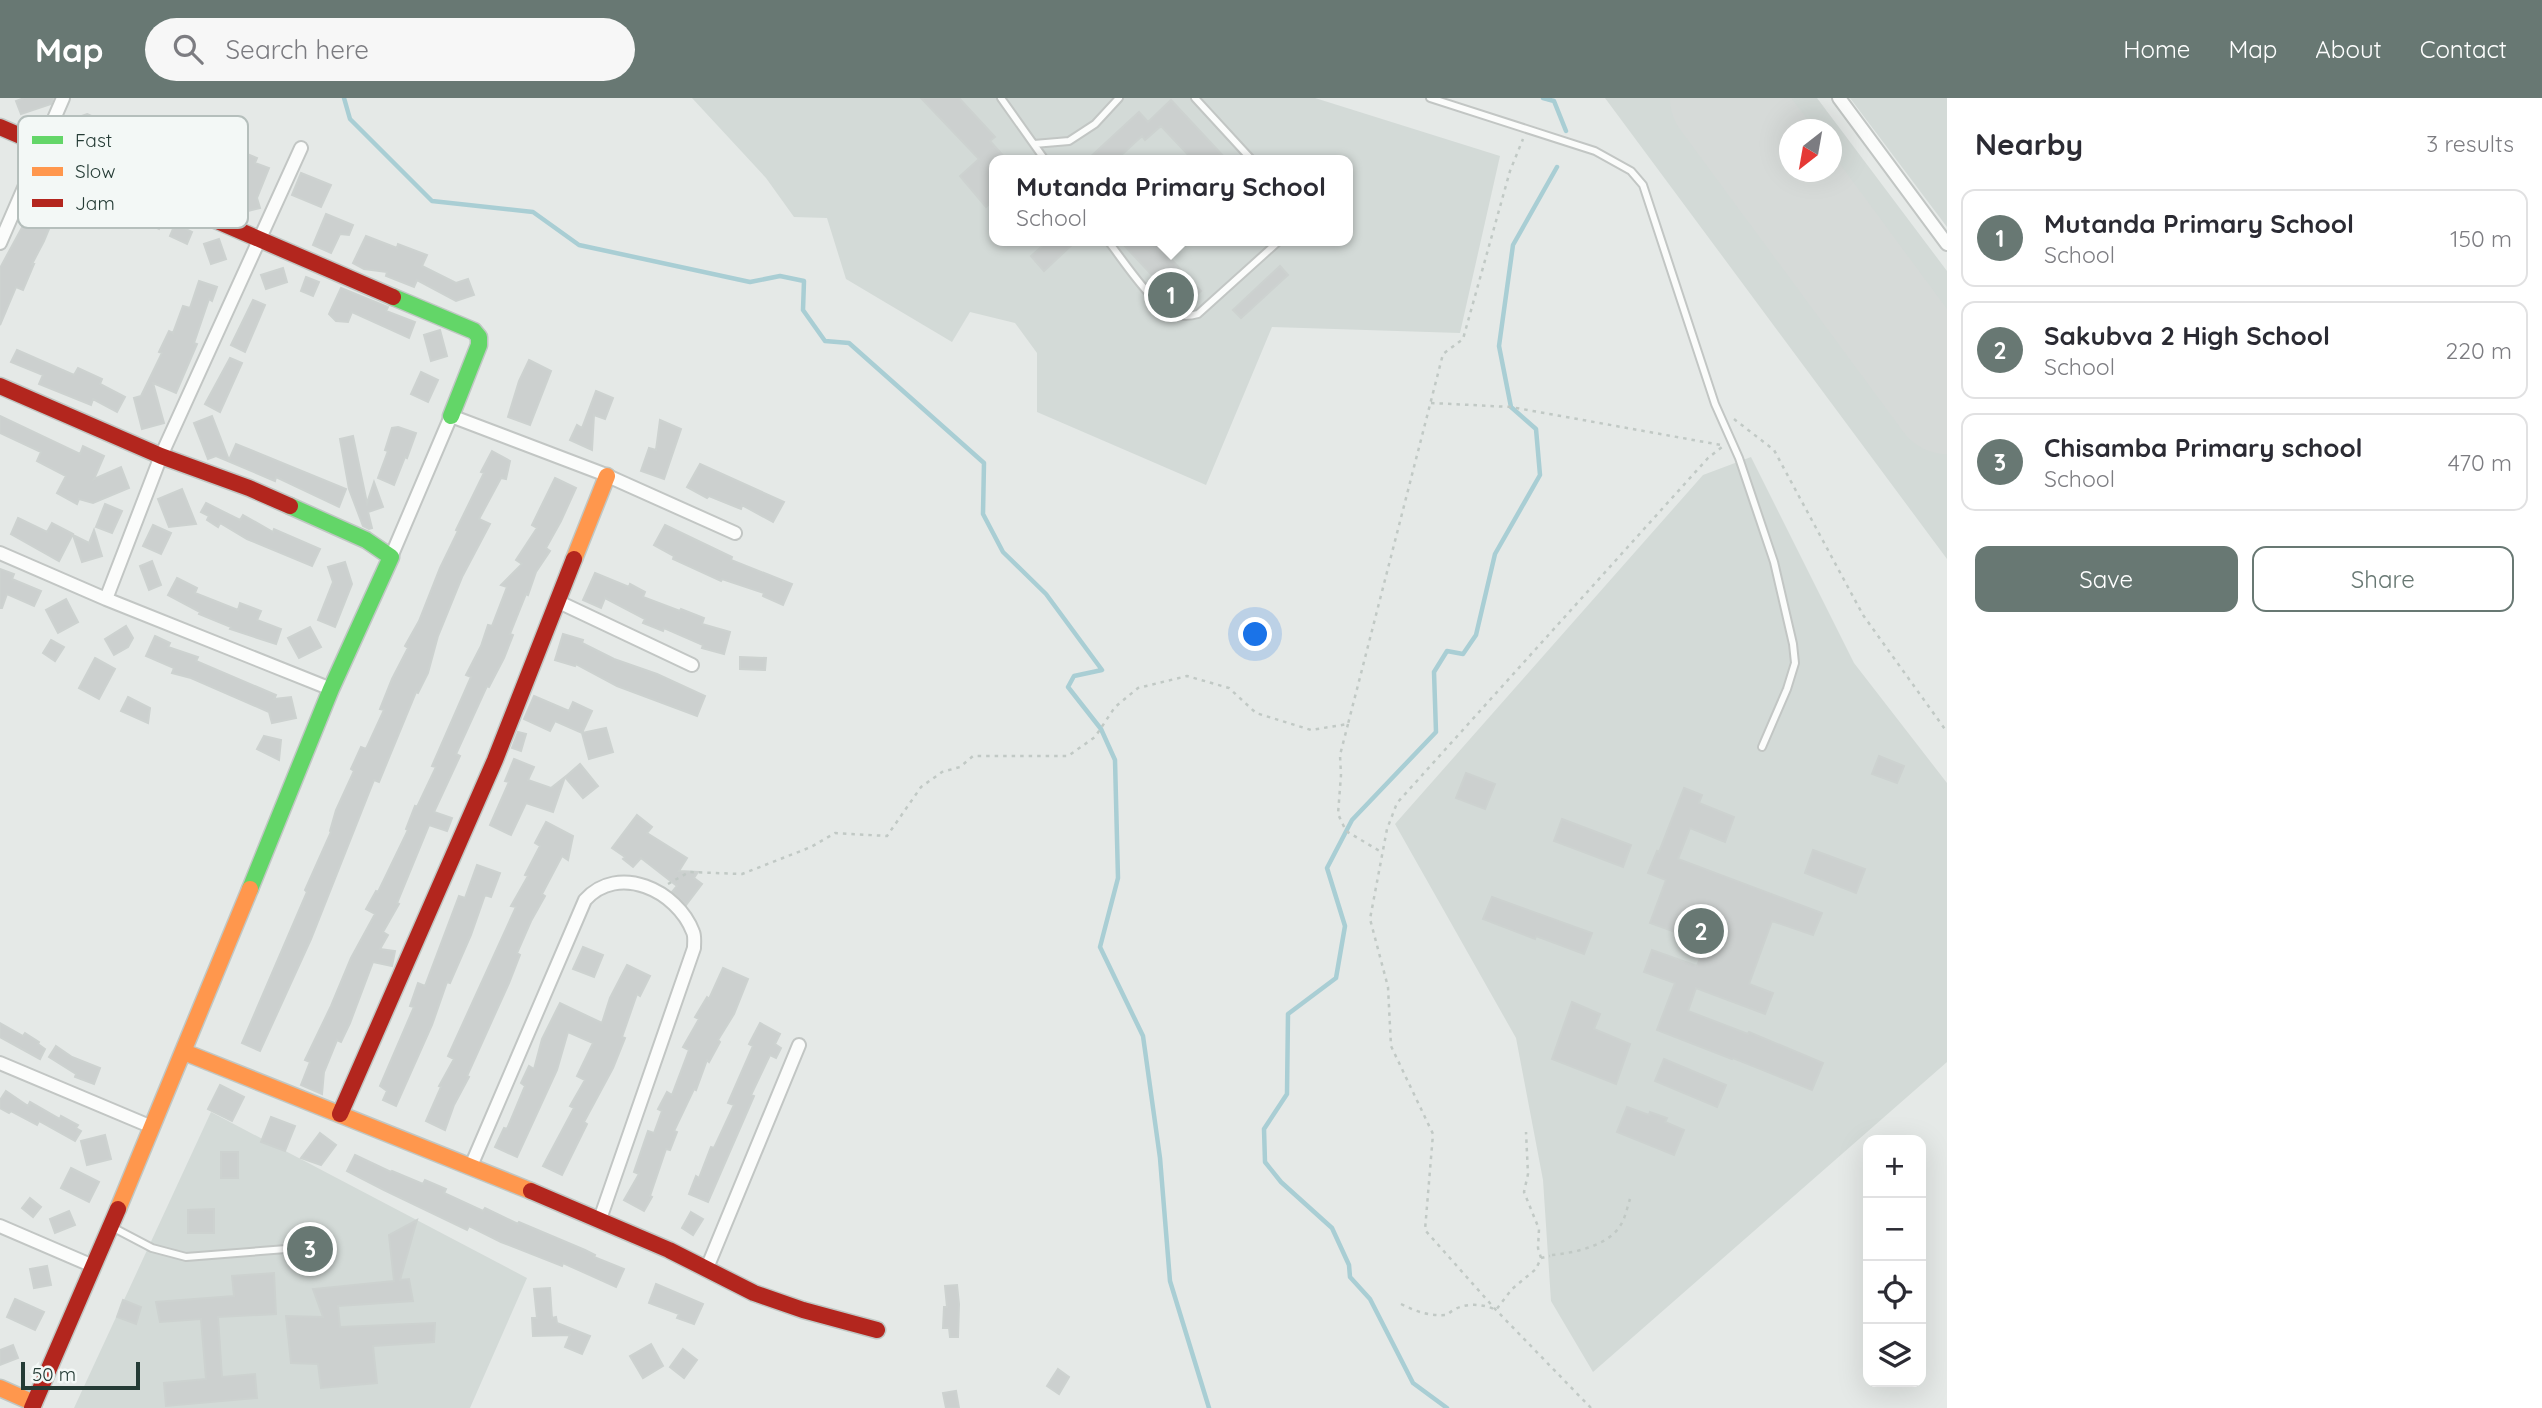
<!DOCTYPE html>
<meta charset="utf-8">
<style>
:root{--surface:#fff;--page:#f7f7f7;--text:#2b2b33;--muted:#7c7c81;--line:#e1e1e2;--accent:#687873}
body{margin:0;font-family:Quicksand,sans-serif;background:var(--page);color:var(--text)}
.controls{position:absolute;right:21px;bottom:21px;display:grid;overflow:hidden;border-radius:14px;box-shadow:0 7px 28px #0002}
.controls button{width:63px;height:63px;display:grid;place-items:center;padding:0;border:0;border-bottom:2px solid var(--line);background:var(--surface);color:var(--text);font:35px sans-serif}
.compass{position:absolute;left:1779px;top:21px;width:63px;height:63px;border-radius:50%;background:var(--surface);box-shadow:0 7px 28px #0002;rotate:211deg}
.scale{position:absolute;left:21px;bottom:18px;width:119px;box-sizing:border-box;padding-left:7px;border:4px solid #243b35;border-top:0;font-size:19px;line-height:24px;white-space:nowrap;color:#243b35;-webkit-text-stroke:5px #f3f8f6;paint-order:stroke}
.you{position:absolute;left:1256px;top:537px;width:24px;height:24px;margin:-18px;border:5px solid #fff;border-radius:50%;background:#1a73e8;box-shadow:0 0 0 10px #1a73e833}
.badge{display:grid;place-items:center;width:46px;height:46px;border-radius:50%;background:var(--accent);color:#fff;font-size:23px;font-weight:700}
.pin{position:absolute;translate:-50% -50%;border:4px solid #fff;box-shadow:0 2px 7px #0006}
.popup{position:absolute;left:989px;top:57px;width:364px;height:91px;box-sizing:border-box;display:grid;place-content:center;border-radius:14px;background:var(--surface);filter:drop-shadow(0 2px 5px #0005);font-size:23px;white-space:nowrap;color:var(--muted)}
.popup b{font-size:26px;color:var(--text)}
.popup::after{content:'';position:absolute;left:50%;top:100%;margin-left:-14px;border:14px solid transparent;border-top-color:var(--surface)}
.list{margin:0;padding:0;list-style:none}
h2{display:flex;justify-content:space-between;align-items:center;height:91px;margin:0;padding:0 28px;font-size:30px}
h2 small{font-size:23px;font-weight:400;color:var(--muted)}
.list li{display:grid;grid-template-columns:46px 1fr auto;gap:21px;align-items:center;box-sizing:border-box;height:98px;margin:0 14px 14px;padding:0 14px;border:2px solid var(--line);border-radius:14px}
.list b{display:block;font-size:26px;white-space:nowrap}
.list p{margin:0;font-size:23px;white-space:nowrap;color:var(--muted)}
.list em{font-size:23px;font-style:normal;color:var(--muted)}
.actions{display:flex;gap:14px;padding:21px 28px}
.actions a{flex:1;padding:16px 0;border:2px solid var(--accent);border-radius:14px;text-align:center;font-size:24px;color:var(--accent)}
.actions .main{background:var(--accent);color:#fff}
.icon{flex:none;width:38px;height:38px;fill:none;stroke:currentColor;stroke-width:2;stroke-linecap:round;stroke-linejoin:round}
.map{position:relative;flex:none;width:1947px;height:1310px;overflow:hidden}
header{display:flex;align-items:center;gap:42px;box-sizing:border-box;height:98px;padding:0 35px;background:var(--accent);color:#fff}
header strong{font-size:33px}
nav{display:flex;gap:38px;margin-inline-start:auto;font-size:24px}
.search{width:490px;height:63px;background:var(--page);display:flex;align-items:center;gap:18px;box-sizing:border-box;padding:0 24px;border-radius:38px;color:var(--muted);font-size:26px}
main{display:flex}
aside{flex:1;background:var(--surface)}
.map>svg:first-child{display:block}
.built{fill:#d3dad7;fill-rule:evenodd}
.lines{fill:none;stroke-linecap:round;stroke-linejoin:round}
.stream{stroke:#a9ced4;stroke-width:4.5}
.runway{stroke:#d6dad8;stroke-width:108}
.building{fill:#ccd0cf;stroke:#cdd2d0;stroke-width:2}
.lane-casing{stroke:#c2c6c4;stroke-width:10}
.street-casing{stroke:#c2c6c4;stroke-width:16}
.fast-casing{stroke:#c0c7c4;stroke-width:19}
.slow-casing{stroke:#c0c7c4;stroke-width:19}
.jam-casing{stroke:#c0c7c4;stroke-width:19}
.path{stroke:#c1c9c5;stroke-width:2.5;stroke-dasharray:3.5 5;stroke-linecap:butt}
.lane{stroke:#fbfcfb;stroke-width:6}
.street{stroke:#fbfcfb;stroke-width:12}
.fast{stroke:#63d668;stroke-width:16}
.slow{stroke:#ff974d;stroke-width:16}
.jam{stroke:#b3261e;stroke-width:16}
.key{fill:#f3f8f6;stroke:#b5bfbc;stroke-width:2}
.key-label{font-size:19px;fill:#243b35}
</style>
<header>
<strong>Map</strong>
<div class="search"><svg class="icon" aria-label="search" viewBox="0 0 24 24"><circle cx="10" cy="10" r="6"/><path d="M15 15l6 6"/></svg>Search here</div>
<nav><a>Home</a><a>Map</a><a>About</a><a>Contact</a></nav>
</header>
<main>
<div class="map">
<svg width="1947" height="1310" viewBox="0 0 1947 1310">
<rect width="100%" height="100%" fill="#e5e9e7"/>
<path class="built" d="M 692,0 L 1315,0 L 1500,58 L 1460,235 L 1272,229 L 1206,387 L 1037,314 L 1037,255 L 1015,225 L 970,214 L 952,244 L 846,181 L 827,120 L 794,119 L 766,80 ZM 994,62 L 1348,62 L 1348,143 L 994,143 Z
M 1605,0 L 1817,0 L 1947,173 L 1947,461 ZM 1790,32 L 1832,32 L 1832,74 L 1790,74 Z
M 1850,0 L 1947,0 L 1947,129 Z
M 1751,359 L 1854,565 L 1947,685 L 1947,964 L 1593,1274 L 1551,1203 L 1543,1082 L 1516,940 L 1395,726 L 1703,377 Z
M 211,1014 L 527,1180 L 470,1310 L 74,1310 Z"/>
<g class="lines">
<path class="stream" d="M 344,0 L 350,21 L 432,103 L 533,114 L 579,147 L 750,184 L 780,178 L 804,183 L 803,212 L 825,243 L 849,245 L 984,365 L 983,416 L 1003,454 L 1046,496 L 1102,572 L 1074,578 L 1068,589 L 1101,631 L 1115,662 L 1118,780 L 1100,849 L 1143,938 L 1160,1060 L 1170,1183 L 1209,1310
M 1543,0 L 1554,3 L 1566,33
M 1447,1310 L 1413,1285 L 1370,1201 L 1350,1179 L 1349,1167 L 1332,1130 L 1281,1084 L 1265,1064 L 1264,1031 L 1287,996 L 1288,916 L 1336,880 L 1345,828 L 1327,770 L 1352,722 L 1436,634 L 1434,574 L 1447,553 L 1463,556 L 1476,537 L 1495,456 L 1540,377 L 1536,331 L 1511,309 L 1499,248 L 1513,147 L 1557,69"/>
<path class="runway" d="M 1724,0 L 1947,302"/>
</g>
<path class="building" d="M 24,0 L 53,0 L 51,6 L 21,16 L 16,3 Z
M 921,0 L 959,0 L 995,39 L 990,43 L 1007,62 L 994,62 L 994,101 L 986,109 L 960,78 L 979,61 Z
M 1171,2 L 1227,62 L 1193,62 L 1161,28 L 1145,42 L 1142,38 L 1116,62 L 1087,62 L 1139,14 L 1148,24 Z
M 87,16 L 124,33 L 118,46 L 142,54 L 231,90 L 245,55 L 257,60 L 255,65 L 269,70 L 257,100 L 260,110 L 232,117 L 229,106 L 182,87 L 161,74 L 113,58 L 111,61 L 95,53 L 105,31 L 69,44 L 62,25 Z
M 61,75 L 67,89 L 47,98 L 40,84 Z
M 301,75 L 331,87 L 321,109 L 292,97 Z
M 89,85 L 165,118 L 159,131 L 127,116 L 126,119 L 82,100 Z
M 30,102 L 56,114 L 44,143 L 32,166 L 34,166 L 23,192 L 16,189 L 0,227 L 0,170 L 25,124 L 21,123 Z
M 326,116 L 353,127 L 349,137 L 340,136 L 331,155 L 313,147 Z
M 175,126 L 192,134 L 187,146 L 170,138 Z
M 366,138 L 397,150 L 398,146 L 427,157 L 422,168 L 456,185 L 468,181 L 474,197 L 456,203 L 417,182 L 414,189 L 386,178 L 387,174 L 364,171 L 353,165 Z
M 219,141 L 226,161 L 211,166 L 204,146 Z
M 1048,143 L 1076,143 L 1044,173 L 1031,158 Z
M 1120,143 L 1154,143 L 1201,193 L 1183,210 Z
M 1280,168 L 1288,177 L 1241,220 L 1233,212 Z
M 283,170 L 287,184 L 266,191 L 261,177 Z
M 306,179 L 319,184 L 313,198 L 301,193 Z
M 199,183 L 217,189 L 212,203 L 209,201 L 194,245 L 197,246 L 176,295 L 153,285 L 164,325 L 142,331 L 134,300 L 141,298 L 162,255 L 159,254 L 169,233 L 173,235 L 183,208 L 190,210 Z
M 341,190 L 388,209 L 386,213 L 415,224 L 409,240 L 352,214 L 348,224 L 336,223 L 329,216 Z
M 253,202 L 265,207 L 245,254 L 231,247 Z
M 440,232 L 447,258 L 431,263 L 424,237 Z
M 17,252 L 74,277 L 78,270 L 102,281 L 100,286 L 125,299 L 117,314 L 93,301 L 91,307 L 39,286 L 43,277 L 11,264 Z
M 230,260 L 242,265 L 220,314 L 205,306 Z
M 529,262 L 551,273 L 530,327 L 508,319 L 519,283 Z
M 421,274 L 438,282 L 428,304 L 411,296 Z
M 596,293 L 613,300 L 605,321 L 594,317 L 592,352 L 570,342 L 577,327 L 582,330 Z
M 0,318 L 80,356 L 83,348 L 104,358 L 94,381 L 121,369 L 129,390 L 93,405 L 79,401 L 77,406 L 57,395 L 66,378 L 37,363 L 41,354 L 0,335 Z
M 212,318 L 229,362 L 236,346 L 346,391 L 339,409 L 276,379 L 275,383 L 216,358 L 208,361 L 194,325 Z
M 660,322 L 681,331 L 664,381 L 641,373 L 649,350 L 656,352 Z
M 398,329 L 416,335 L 407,360 L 405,359 L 394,387 L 378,380 L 388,353 L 385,352 L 392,330 Z
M 353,338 L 367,405 L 374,384 L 383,409 L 368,414 L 372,430 L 369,431 L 363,428 L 349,391 L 340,341 Z
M 492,353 L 510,363 L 506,381 L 501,380 L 479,421 L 490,426 L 462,479 L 438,538 L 428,575 L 418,595 L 416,594 L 379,684 L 374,682 L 311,841 L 260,953 L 242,945 L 307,794 L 305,792 L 331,734 L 330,733 L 336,712 L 354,673 L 351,671 L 361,649 L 366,651 L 384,612 L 380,611 L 392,581 L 408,550 L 405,548 L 419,523 L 440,470 L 458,433 L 456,432 L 484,375 L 481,374 Z
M 700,366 L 784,404 L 773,424 L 742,407 L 741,411 L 709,398 L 707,400 L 687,389 Z
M 555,380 L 576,390 L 561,423 L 546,450 L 550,453 L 536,474 L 528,497 L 526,496 L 510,536 L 513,537 L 504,560 L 489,589 L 487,588 L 456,656 L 460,658 L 434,714 L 452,720 L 447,733 L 429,727 L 397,805 L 399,806 L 383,834 L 388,837 L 380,851 L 395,853 L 392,868 L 373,864 L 350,925 L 341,944 L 337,942 L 324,974 L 322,996 L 301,987 L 310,964 L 305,962 L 331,908 L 351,860 L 375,816 L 366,811 L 376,793 L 378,794 L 408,732 L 406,731 L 415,708 L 417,709 L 436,669 L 432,668 L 471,579 L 466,577 L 481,548 L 488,527 L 492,528 L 507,489 L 501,487 L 522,466 L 516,462 L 537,430 L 532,427 Z
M 182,391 L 196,426 L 169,429 L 158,401 Z
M 206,405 L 240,422 L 243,417 L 273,434 L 274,431 L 320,451 L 312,468 L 247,441 L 220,425 L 218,429 L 207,422 L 209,418 L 201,414 Z
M 105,406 L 122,413 L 112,435 L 96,429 Z
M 18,420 L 47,434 L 52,425 L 73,436 L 59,463 L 11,436 Z
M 153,427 L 171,435 L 161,456 L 143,448 Z
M 665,427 L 732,459 L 731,462 L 792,486 L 783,507 L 763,498 L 764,495 L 722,481 L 721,483 L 673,461 L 674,458 L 654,447 Z
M 94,432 L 102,458 L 82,464 L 73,437 L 89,445 Z
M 152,463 L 161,487 L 149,492 L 140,468 Z
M 345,464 L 352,486 L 335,529 L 318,522 L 333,484 L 328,469 Z
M 0,471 L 14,476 L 12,481 L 41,493 L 34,508 L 7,496 L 2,510 L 0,510 Z
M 595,475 L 629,489 L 630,486 L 645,494 L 643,499 L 680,513 L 681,511 L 704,520 L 702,526 L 730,534 L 724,556 L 702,550 L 703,547 L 664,530 L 663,533 L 643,525 L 645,521 L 605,500 L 601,510 L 583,502 Z
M 177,480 L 197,490 L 195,495 L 238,512 L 240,505 L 261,513 L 257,522 L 281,531 L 276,546 L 230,531 L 231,529 L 199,516 L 200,514 L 168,497 Z
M 66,501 L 78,524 L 58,535 L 46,512 Z
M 126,528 L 133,540 L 128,549 L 114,557 L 105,541 Z
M 310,529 L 321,549 L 299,560 L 288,540 Z
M 563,536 L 583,542 L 582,545 L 614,561 L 657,576 L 705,598 L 697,618 L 617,588 L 576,566 L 575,568 L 555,562 Z
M 155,538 L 170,545 L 168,549 L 198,559 L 196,563 L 276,597 L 274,601 L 291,599 L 296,620 L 272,625 L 269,614 L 191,580 L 172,575 L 174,570 L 146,558 Z
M 51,542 L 64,549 L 55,563 L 43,555 Z
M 740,559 L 766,560 L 765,572 L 740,571 Z
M 95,560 L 115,571 L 99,601 L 79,590 Z
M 534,598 L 569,613 L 573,604 L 592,613 L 582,635 L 555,623 L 550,633 L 524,621 Z
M 128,599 L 150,610 L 148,625 L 121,613 Z
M 606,630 L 613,654 L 589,661 L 582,635 Z
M 518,634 L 526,636 L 521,653 L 512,650 Z
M 264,638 L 281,642 L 279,662 L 257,651 Z
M 1879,658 L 1904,668 L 1897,685 L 1872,676 Z
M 514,661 L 534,669 L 528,682 L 551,690 L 565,679 L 553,714 L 526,705 L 511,737 L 490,727 L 509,684 L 505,683 Z
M 580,666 L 598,688 L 583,700 L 565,679 Z
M 1466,675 L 1495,686 L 1485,711 L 1456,700 Z
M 1684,690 L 1702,697 L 1699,705 L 1734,719 L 1725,744 L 1690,730 L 1678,761 L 1822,815 L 1813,837 L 1772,823 L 1749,886 L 1773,895 L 1765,916 L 1696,890 L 1688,913 L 1748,936 L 1749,934 L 1823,965 L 1812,992 L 1733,960 L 1732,961 L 1657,932 L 1675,885 L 1644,874 L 1652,852 L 1697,868 L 1706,845 L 1650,825 L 1666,782 L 1648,775 L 1657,753 L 1659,754 Z
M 637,717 L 652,729 L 647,735 L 687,760 L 679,773 L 698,774 L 694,780 L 702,786 L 686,807 L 672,794 L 677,788 L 641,760 L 633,769 L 623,761 L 625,759 L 612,750 Z
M 1562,721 L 1631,747 L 1623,769 L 1554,743 Z
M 546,724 L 573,738 L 568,762 L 562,758 L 542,796 L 545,798 L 531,823 L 517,855 L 520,857 L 509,885 L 467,978 L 469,979 L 454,1007 L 445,1032 L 426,1023 L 441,989 L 439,988 L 454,961 L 448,958 L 516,809 L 511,808 L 528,778 L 525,777 L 540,748 L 535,745 Z
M 1813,752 L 1865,771 L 1856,795 L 1805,775 Z
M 477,767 L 500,775 L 491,799 L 485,797 L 471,837 L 450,885 L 447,884 L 432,927 L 396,1008 L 383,1002 L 387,993 L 380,988 L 414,909 L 410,908 L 418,885 L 425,888 L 459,798 L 465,800 Z
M 1492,799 L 1592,835 L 1584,856 L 1536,838 L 1535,841 L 1483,821 Z
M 583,849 L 603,857 L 594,879 L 573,871 Z
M 627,867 L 650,878 L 640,898 L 637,896 L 622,939 L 625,940 L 613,970 L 584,1024 L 587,1026 L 562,1077 L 543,1068 L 574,1010 L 570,1008 L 585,982 L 577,978 L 593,945 L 568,934 L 557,972 L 517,1059 L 495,1049 L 504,1030 L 507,1031 L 525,988 L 521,985 L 529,968 L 534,971 L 542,941 L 560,905 L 602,925 L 610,900 Z
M 723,870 L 748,881 L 734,916 L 718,942 L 720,944 L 709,964 L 707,962 L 696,992 L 694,991 L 674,1033 L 677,1034 L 670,1052 L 666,1051 L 650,1098 L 652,1099 L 644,1113 L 624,1102 L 639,1076 L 634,1074 L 648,1033 L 654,1035 L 662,1013 L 658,1011 L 667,994 L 672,997 L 689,952 L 683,949 L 699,921 L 695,919 L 707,899 L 709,901 Z
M 1572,904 L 1600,916 L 1594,931 L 1630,946 L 1616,986 L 1552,961 Z
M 0,925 L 23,938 L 25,935 L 39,944 L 38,946 L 45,951 L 40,961 L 0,939 Z
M 760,925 L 780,936 L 775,946 L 781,950 L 776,960 L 770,957 L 751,997 L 754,998 L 708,1104 L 689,1096 L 696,1078 L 699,1080 L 711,1049 L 714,1050 L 734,1007 L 728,1005 L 753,948 L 749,946 Z
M 56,948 L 72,959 L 100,970 L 94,986 L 75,979 L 76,976 L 49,959 Z
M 1664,961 L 1726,987 L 1717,1009 L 1655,983 Z
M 220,987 L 244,999 L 232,1023 L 208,1011 Z
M 6,993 L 28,1008 L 30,1004 L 60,1021 L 61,1018 L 78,1027 L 76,1030 L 81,1033 L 75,1043 L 39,1023 L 37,1027 L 11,1013 L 9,1015 L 0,1010 L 0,1002 Z
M 1627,1009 L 1649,1017 L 1650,1014 L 1667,1020 L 1665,1024 L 1684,1032 L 1674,1057 L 1617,1034 Z
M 271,1019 L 295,1028 L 285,1053 L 261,1044 Z
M 320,1035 L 336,1047 L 321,1067 L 301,1060 Z
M 105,1037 L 111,1061 L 87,1067 L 81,1043 Z
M 221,1054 L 238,1054 L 238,1080 L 221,1080 Z
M 355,1057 L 391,1074 L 392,1073 L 423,1086 L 425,1082 L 446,1091 L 444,1095 L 483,1113 L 485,1110 L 518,1126 L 519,1124 L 585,1152 L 595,1157 L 594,1159 L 624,1171 L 616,1189 L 563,1165 L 562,1168 L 501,1144 L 469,1128 L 467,1132 L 384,1092 L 347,1073 Z
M 71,1070 L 99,1084 L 89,1104 L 61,1090 Z
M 30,1100 L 41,1109 L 33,1119 L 22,1110 Z
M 214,1111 L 214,1135 L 188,1135 L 188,1112 Z
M 69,1113 L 75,1127 L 55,1135 L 50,1121 Z
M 691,1114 L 703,1121 L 693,1137 L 682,1130 Z
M 417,1122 L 400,1182 L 409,1181 L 413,1203 L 338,1208 L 340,1229 L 435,1225 L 434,1244 L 373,1248 L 377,1285 L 321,1290 L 318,1266 L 291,1265 L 286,1218 L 323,1219 L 313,1191 L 394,1183 L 389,1137 Z
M 47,1168 L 51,1187 L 34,1190 L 30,1171 Z
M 274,1175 L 276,1216 L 218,1219 L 222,1279 L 255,1276 L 257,1300 L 166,1308 L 164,1285 L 206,1281 L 201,1221 L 160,1224 L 156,1204 L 234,1198 L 232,1178 Z
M 656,1186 L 703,1206 L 694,1226 L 677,1220 L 679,1216 L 649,1205 Z
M 957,1187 L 959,1206 L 958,1239 L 950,1239 L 949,1230 L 943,1230 L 944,1209 L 947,1209 L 945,1188 Z
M 550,1190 L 552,1220 L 556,1219 L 557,1225 L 590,1238 L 582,1256 L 565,1249 L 570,1237 L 533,1238 L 532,1220 L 537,1220 L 534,1191 Z
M 15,1201 L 44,1214 L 35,1232 L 7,1219 Z
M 123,1202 L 141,1209 L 136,1226 L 117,1219 Z
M 651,1246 L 663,1268 L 643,1280 L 630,1258 Z
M 13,1247 L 18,1260 L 0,1267 L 0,1252 Z
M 683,1251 L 697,1262 L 684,1280 L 670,1269 Z
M 1058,1271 L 1069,1279 L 1059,1296 L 1047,1288 Z
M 956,1293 L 959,1310 L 946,1310 L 943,1295 Z"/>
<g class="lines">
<g class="lane-casing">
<path id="lane" d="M 1001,0 L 1045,62
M 1195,0 L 1252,62
M 1430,0 L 1595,53 L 1631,73 L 1643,87 L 1715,306 L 1739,360 L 1774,464 L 1793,546 L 1795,565 L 1787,591 L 1762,649
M 1034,46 L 1069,43 L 1095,26 L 1119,0
M 1108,143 C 1124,163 1152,208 1176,216 C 1184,219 1190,218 1198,216 L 1279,143
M 112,1129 L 152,1150 L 186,1159 L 312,1149"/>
</g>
<g class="street-casing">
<path id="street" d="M 1839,0 L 1947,146
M 0,145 L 63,0
M 0,455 L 106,501 L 331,591
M 391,459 L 451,318 L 601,375 L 735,435
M 106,501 L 161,358 L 301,50
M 555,508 L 563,506 L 692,567
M 0,965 L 152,1029
M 471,1068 L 585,802 C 618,765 677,792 693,834 C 695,838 694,845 694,850 L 600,1121
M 0,1128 L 93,1168
M 707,1170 L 799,947"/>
</g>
<g class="fast-casing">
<path id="fast" d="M 393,199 L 474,233 L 479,239 L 479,247 L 451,318
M 250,791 L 331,591 L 391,459 L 366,442 L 290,408"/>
</g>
<g class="slow-casing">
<path id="slow" d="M 574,461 L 607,378
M 184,954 L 531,1093
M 118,1111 L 250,791
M 0,1290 L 34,1305"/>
</g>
<g class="jam-casing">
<path id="jam" d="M 0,29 L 393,199
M 0,288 L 161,358 L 249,390 L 290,408
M 340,1016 L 495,662 L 574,461
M 531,1093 L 669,1152 L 754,1195 L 803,1212 L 877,1232
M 32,1310 L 118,1111"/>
</g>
<path class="path" d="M 1431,305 L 1511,309 L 1721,347
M 1734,321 L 1774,352 L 1863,517 L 1947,634
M 1348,626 L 1340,657 L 1341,677 L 1338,716 L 1346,733 L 1383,755
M 668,786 L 689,774 L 742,776 L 811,749 L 835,735 L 887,738 L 921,689 L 942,674 L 960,669 L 973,658 L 1068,658 L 1095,639 L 1115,609 L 1138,590 L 1187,578 L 1229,590 L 1256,615 L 1311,632 L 1348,626 L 1443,256 L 1463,241 L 1510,73 L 1523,41
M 1552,1157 C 1573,1155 1608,1148 1620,1128 C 1625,1121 1627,1110 1630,1101
M 1541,1160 L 1550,1158
M 1401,1206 C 1417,1214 1429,1218 1447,1217 C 1459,1205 1480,1204 1496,1212 L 1512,1191 L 1536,1171 L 1541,1160 L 1538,1150 L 1539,1131 L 1524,1094 L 1528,1076 L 1526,1034
M 1591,1310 L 1496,1212 L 1425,1132 L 1433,1036 L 1391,948 L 1388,889 L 1370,821 L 1387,731 L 1397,705 L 1708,360 L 1722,349"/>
<use href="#lane" class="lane"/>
<use href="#street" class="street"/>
<use href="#fast" class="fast"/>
<use href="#slow" class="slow"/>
<use href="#jam" class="jam"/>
</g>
<rect x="18" y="18" width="230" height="112" rx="10" class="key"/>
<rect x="32" y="38" width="31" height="8" fill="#63d668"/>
<rect x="32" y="69" width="31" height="9" fill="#ff974d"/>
<rect x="32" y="101" width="31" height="8" fill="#b3261e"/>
<g class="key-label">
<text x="75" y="49">Fast</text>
<text x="75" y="80">Slow</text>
<text x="75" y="112">Jam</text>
</g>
</svg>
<div class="controls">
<button>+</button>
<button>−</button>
<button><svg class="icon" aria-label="locate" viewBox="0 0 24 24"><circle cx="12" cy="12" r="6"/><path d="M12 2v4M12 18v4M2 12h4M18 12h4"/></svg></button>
<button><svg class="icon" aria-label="layers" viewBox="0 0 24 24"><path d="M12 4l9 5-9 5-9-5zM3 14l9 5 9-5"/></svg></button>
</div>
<svg class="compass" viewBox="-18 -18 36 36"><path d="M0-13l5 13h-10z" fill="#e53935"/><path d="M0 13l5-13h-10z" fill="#7c7c81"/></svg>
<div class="scale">50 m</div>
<div class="you"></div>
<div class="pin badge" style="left:1171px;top:197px">1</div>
<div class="popup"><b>Mutanda Primary School</b>School</div>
<div class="pin badge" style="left:1701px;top:833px">2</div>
<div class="pin badge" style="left:310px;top:1151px">3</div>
</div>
<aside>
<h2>Nearby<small>3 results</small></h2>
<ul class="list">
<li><span class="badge">1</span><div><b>Mutanda Primary School</b><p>School</p></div><em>150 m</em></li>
<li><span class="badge">2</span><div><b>Sakubva 2 High School</b><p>School</p></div><em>220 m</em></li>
<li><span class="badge">3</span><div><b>Chisamba Primary school</b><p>School</p></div><em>470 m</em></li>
</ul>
<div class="actions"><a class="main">Save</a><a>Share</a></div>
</aside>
</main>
